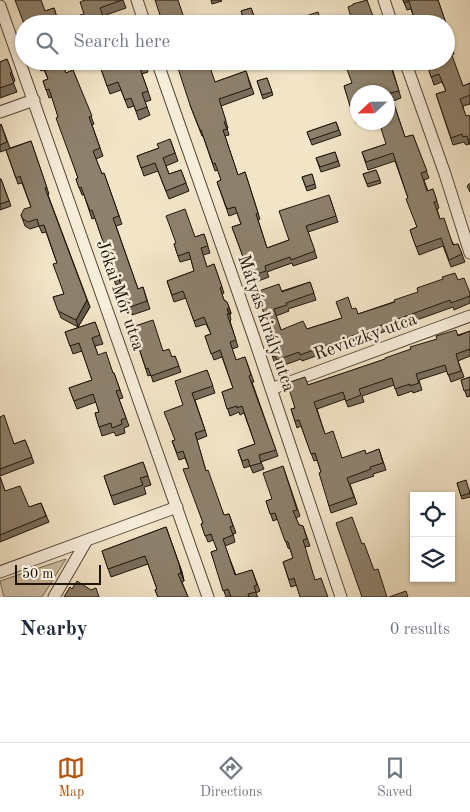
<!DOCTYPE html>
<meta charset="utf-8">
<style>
:root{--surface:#fff;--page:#f2f2f3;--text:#1f2937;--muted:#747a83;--line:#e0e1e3;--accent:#b45309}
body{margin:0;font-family:"Old Standard TT",serif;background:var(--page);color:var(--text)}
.controls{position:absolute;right:15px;bottom:15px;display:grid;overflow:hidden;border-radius:0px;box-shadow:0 1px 4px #0004}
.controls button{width:45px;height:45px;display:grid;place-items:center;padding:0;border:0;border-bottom:1px solid var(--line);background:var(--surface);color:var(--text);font:25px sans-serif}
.compass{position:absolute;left:350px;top:85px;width:45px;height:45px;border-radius:50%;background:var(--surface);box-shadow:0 1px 4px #0004;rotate:248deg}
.scale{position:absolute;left:15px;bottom:12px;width:86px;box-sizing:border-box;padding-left:5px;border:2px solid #1f1409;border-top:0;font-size:14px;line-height:18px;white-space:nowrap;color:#1f1409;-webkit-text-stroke:4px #f7eddb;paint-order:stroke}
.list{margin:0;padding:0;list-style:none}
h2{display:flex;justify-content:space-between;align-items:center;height:65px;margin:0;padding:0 20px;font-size:21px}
h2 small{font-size:16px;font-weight:400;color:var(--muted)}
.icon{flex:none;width:28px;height:28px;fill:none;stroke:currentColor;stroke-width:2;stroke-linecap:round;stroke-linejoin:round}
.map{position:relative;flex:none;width:470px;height:597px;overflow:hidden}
.search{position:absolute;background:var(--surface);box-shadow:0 1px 4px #0004;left:15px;right:15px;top:15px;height:55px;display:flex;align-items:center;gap:12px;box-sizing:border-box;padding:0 18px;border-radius:28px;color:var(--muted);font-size:19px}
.sheet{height:145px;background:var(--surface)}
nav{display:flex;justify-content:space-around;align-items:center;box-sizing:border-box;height:70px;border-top:1px solid var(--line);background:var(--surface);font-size:14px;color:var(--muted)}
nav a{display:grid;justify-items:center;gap:2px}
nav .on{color:var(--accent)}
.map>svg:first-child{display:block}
.green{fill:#cec1a7;stroke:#766a58}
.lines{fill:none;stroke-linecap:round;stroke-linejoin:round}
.minor-casing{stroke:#544838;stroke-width:13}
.minor{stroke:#f7eddb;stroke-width:11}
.wall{fill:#796e5d;stroke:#1f1409}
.shaded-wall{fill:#635a4c;stroke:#1f1409}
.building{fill:#8d806c;stroke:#1f1409}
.labels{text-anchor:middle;stroke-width:5;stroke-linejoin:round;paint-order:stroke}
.street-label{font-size:18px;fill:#1f1409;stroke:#f7eddb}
</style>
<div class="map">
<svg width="470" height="597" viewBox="0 0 470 597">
<rect width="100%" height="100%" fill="#f2e4c7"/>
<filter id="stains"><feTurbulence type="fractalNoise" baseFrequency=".004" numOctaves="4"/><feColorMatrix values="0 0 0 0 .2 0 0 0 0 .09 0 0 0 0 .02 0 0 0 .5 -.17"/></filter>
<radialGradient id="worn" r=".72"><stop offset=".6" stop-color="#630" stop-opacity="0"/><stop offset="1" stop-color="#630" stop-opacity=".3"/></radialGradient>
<path class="green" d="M 66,559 L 42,597 L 4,597 L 0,581 Z"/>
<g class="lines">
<g class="minor-casing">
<path id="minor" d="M 137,0 L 145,24
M 384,0 L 392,24
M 0,6 L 208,597
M 157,61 L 253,335 L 341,597
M 405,61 L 445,174 L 470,253
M 0,112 L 34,100
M 271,389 L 470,316
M 0,572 L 87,540
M 54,597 L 87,540 L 177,507"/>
</g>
<use href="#minor" class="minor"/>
</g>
<path class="wall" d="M 85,0 L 123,0 L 126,8 L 103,16 L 84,14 Z
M 211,0 L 221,0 L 222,1 L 212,4 Z
M 403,0 L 438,0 L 446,24 L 416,24 L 411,9 L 407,10 Z
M 54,8 L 59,24 L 24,24 L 45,11 Z
M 251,8 L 255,19 L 245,23 L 241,11 Z
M 446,33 L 454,54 L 451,55 L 463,86 L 470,83 L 470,104 L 463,106 L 469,144 L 466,145 L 464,142 L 453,145 L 436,94 L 446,91 L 442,82 L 434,85 L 426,61 Z
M 7,59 L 15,81 L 13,82 L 17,92 L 0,98 L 0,62 Z
M 37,61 L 68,61 L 62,63 L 66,73 L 73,70 L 94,124 L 92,125 L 103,156 L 96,159 L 102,174 L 104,173 L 122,224 L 116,226 L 138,289 L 143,287 L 150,309 L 132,315 L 132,313 L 126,315 L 120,295 L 124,294 L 121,284 L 116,285 L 108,265 L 111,264 L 95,218 L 92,219 L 84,195 L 82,195 L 76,179 L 78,178 L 52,97 L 49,98 L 43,81 L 48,79 L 44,70 L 41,71 Z
M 145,61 L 148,72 L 142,74 L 151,100 L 145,102 L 150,115 L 139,120 L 134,106 L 128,108 L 121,90 L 110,94 L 100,66 Z
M 390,61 L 401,98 L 393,101 L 405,137 L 413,135 L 429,178 L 424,180 L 428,191 L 433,189 L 439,208 L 437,209 L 440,219 L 454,245 L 458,244 L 465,262 L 451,267 L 443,246 L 419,255 L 410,230 L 417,227 L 408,198 L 395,161 L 368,170 L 362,152 L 386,144 L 388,122 L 358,92 L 358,122 L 356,123 L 344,86 L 352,83 Z
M 246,71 L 254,94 L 221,106 L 228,128 L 227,128 L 229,135 L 225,136 L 238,175 L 245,172 L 260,219 L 258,220 L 267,248 L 289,240 L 329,195 L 338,222 L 308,232 L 317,258 L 293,266 L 292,263 L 275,269 L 267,272 L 269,277 L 253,283 L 232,227 L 241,224 L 237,213 L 229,216 L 217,182 L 221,180 L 218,170 L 215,171 L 203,136 L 202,136 L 190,105 L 215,82 Z
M 267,78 L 273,95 L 263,99 L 257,81 Z
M 336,122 L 341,135 L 312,145 L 307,132 Z
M 1,124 L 10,148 L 31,141 L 49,194 L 48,195 L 90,307 L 78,327 L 61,318 L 53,297 L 64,294 L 57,263 L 46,232 L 42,233 L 39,226 L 30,229 L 25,226 L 21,215 L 31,207 L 22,183 L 18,184 L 6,150 L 0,152 L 0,125 Z
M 170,139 L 178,161 L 166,166 L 169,174 L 181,170 L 189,191 L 169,199 L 158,171 L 144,176 L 137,156 L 159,148 Z
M 335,152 L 340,166 L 321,172 L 316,158 Z
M 376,170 L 381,183 L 368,187 L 363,174 Z
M 312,174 L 316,188 L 307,191 L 302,177 Z
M 0,179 L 1,179 L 11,206 L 0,210 Z
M 204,234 L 210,253 L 203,255 L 207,267 L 214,264 L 224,293 L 222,294 L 224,300 L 227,302 L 231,313 L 230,315 L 231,320 L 230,321 L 238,347 L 232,349 L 236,360 L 245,357 L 254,382 L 252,382 L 278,456 L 261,462 L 264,469 L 253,473 L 250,466 L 244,468 L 238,450 L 255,444 L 244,413 L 240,415 L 239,412 L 230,416 L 222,392 L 233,388 L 222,357 L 214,360 L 205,336 L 211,334 L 206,324 L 196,327 L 186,298 L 174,302 L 167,281 L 194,271 L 191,259 L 180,262 L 174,244 Z
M 458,280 L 470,293 L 470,303 L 454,310 L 453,307 L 302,361 L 301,359 L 279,367 L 277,363 L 275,364 L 262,326 L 268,324 L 282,291 L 310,282 L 316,300 L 288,309 L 289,311 L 276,316 L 281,330 L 307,329 L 342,318 L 353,309 L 358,314 Z
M 95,322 L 103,344 L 95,346 L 98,355 L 113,373 L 114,373 L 123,398 L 119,399 L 129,426 L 124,428 L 125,433 L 116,436 L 114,432 L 102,436 L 95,413 L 99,412 L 96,402 L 77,409 L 69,388 L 92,380 L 82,351 L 73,354 L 65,332 Z
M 132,327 L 172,357 L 175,356 L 181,372 L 153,382 L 151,375 L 148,376 Z
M 470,331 L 470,356 L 458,361 L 464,377 L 451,382 L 447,371 L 419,380 L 422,390 L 413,393 L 412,391 L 398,396 L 394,385 L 362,396 L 364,402 L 348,407 L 345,399 L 317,409 L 325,434 L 342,458 L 366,454 L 379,449 L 386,470 L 373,474 L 374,476 L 350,484 L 357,504 L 331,513 L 329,506 L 321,472 L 317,460 L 314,461 L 301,426 L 297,428 L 291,409 L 295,408 L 308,385 Z
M 207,370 L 215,393 L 195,400 L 207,436 L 197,440 L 206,471 L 224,515 L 229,514 L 236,533 L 233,534 L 235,542 L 225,546 L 236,575 L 252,570 L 260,591 L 256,593 L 258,597 L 231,597 L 230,596 L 226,597 L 211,552 L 217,550 L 214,540 L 208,542 L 201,524 L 203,523 L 189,468 L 185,458 L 179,460 L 172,441 L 175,440 L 183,405 Z
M 470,377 L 470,396 L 467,397 L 461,380 Z
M 0,417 L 14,444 L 25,440 L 34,463 L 0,476 Z
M 143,462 L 151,485 L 144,487 L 146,494 L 114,505 L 104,476 Z
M 283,466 L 300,516 L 296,518 L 299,525 L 303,526 L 310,546 L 305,547 L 297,585 L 291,587 L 283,562 L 293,558 L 290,549 L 288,548 L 278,519 L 273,521 L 266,501 L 272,499 Z
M 0,477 L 5,491 L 29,507 L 41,503 L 49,522 L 0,542 Z
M 457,483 L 470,491 L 470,497 L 462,499 Z
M 166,527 L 182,572 L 184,581 L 182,582 L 188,597 L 158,597 L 155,590 L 157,589 L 148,564 L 111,577 L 102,551 Z"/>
<path class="shaded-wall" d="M 87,300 L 90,307 L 78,327 L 76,320 Z
M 229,307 L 231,313 L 230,315 L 227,309 Z
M 166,527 L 182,572 L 184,581 L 181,573 Z"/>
<path class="building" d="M 15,0 L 41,0 L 45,11 L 54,8 L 58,21 L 50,24 L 24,24 Z
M 85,0 L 122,0 L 100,8 L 106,24 L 83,24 L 80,15 L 84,14 L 80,2 Z
M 155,0 L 178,0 L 186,24 L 163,24 Z
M 367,0 L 376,24 L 353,24 L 348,7 L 353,5 L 353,4 Z
M 403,0 L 438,0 L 446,23 L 443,24 L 416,24 L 409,1 L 404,3 Z
M 251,8 L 254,16 L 244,20 L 241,11 Z
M 318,12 L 322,24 L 309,24 L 306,16 Z
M 446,33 L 451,46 L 449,47 L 463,86 L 470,83 L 470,95 L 460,99 L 466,116 L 469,115 L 470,118 L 470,145 L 467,136 L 463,137 L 462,134 L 451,138 L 436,94 L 446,91 L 439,74 L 431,77 L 426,61 L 446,61 Z
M 7,59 L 12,72 L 10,73 L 14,83 L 0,88 L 0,62 Z
M 37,61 L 61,61 L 66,73 L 73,70 L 92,116 L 89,117 L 100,148 L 93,151 L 102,174 L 104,173 L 119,216 L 113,218 L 138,289 L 143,287 L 147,301 L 130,307 L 129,305 L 124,307 L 120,295 L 124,294 L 118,276 L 113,278 L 108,265 L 111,264 L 92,210 L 90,211 L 81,187 L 79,188 L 76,179 L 78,178 L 56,118 L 58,117 L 52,98 L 49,89 L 46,90 L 43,81 L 48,79 L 42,62 L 38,63 Z
M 113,61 L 145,61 L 145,64 L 139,66 L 148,91 L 142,93 L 147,107 L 136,111 L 131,98 L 125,100 L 118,82 L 107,86 L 100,66 Z
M 180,61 L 208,61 L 215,82 L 246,71 L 251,88 L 219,99 L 226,121 L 224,122 L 227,129 L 223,130 L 238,175 L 245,172 L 258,213 L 256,214 L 267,248 L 289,240 L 279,211 L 329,195 L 336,216 L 306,226 L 315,251 L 291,260 L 290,257 L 273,263 L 265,266 L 266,271 L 250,276 L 232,227 L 241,224 L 235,207 L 227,209 L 217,182 L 221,180 L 215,163 L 213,164 L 201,130 L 200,130 L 190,105 L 176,62 Z
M 354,61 L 389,61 L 399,91 L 390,93 L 405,137 L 413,135 L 427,171 L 421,173 L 427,191 L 433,189 L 437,201 L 434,202 L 440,219 L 444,218 L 453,245 L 458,244 L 462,254 L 449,260 L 441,238 L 416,247 L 410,230 L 417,227 L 406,199 L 408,198 L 393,153 L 366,162 L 362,152 L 386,144 L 379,122 L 388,122 L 388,92 L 358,92 L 358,114 L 353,116 L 344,86 L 352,83 L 345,64 Z
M 267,78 L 272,92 L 262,95 L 257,81 Z
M 336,122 L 339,130 L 310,140 L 307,132 Z
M 1,124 L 7,142 L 0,145 L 0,125 Z
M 170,139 L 175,153 L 163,158 L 169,174 L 181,170 L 186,183 L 166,191 L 155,163 L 141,168 L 137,156 L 159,148 L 157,144 Z
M 31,141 L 47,188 L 45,188 L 87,300 L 76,320 L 58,311 L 53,297 L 64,294 L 53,264 L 57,263 L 44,225 L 39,226 L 37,219 L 28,222 L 23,219 L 21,215 L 24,209 L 31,207 L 20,176 L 16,178 L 6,150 Z
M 335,152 L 338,161 L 320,167 L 316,158 Z
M 376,170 L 380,180 L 367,184 L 363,174 Z
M 312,174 L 315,184 L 306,187 L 302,177 Z
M 0,179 L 1,179 L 9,201 L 0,204 Z
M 470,183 L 470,192 L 467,186 Z
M 185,209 L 195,237 L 204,234 L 208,246 L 201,248 L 207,267 L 214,264 L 222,287 L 220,288 L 224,300 L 227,302 L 229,307 L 227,309 L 229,314 L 227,314 L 236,340 L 230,342 L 236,360 L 245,357 L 251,375 L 249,376 L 276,450 L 259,455 L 261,463 L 250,466 L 248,459 L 242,461 L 238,450 L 255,444 L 242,406 L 237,408 L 237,406 L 227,409 L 222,392 L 233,388 L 220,350 L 211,354 L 205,336 L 211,334 L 204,317 L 194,321 L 183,291 L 172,295 L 167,281 L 194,271 L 189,252 L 178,256 L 174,244 L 176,243 L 166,216 Z
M 455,273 L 458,280 L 464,278 L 470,293 L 470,296 L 451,303 L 450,300 L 300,355 L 299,352 L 277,360 L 275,356 L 273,357 L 262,326 L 268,324 L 256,292 L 279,284 L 282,292 L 310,282 L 314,293 L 286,303 L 287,305 L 274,309 L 281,330 L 303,321 L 307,329 L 342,318 L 336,302 L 348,297 L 352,309 L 356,308 L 358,314 L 395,302 L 394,300 L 418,292 L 417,288 L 443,279 L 442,277 Z
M 153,320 L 163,351 L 169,349 L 172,357 L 175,356 L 179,366 L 151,376 L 148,368 L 146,369 L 132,327 Z
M 95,322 L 100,335 L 92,338 L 98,355 L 106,352 L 113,373 L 114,373 L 120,390 L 116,391 L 126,418 L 121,420 L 122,424 L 112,428 L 111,423 L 99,427 L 95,413 L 99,412 L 93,394 L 74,401 L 69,388 L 92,380 L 79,343 L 70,346 L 65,332 Z
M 456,330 L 458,336 L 470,331 L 470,349 L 456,354 L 461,371 L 448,375 L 445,365 L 416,374 L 419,383 L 410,386 L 410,384 L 395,389 L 392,378 L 359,389 L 361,395 L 346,401 L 343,392 L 314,402 L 325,434 L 333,431 L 342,458 L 365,450 L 366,454 L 379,449 L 383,463 L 370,467 L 371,469 L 347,478 L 354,497 L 329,506 L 319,473 L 321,472 L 315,453 L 311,454 L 299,420 L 295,421 L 291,409 L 295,408 L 287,383 L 305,377 L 308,385 L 385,359 L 385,358 L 411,349 L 410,347 L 437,339 L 436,336 Z
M 207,370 L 213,386 L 192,393 L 205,430 L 195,433 L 206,471 L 208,470 L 224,515 L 229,514 L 233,526 L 230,527 L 233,535 L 223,539 L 235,575 L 252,570 L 257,585 L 254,586 L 256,592 L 248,594 L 249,597 L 231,597 L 228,589 L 223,591 L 211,552 L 217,550 L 211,534 L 205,536 L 201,524 L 203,523 L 183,469 L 189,468 L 183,451 L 177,453 L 172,441 L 175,440 L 164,412 L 183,405 L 175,381 Z
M 470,377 L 470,389 L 464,391 L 461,380 Z
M 4,415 L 14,444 L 25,440 L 32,457 L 0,469 L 0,417 Z
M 143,462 L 148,476 L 140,478 L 143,485 L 111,496 L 104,476 Z
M 283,466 L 297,510 L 293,511 L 299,525 L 303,526 L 307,539 L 303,540 L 315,580 L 321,578 L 328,597 L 300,597 L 294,578 L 289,580 L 283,562 L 293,558 L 288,542 L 285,541 L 275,513 L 270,514 L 266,501 L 272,499 L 263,473 Z
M 0,477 L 5,491 L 20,486 L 29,507 L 41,503 L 46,516 L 0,535 Z
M 466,480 L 470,493 L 461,496 L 457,483 Z
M 352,517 L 362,544 L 364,543 L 374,570 L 378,569 L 387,597 L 362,597 L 336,523 Z
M 166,527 L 179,564 L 181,573 L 178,574 L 188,597 L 158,597 L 155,590 L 157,589 L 145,556 L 108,569 L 102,551 Z
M 77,581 L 91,590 L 96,588 L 99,597 L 64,597 L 70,587 L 72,589 Z
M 406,591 L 408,597 L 389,597 Z"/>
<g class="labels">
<g class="street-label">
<text transform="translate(121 295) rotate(71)" y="6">Jókai Mór utca</text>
<text transform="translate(267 323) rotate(71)" y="6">Mátyás király utca</text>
<text transform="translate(365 336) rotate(-20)" y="6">Reviczky utca</text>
</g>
</g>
<rect width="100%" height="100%" filter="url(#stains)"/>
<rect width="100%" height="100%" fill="url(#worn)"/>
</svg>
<div class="controls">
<button><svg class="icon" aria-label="locate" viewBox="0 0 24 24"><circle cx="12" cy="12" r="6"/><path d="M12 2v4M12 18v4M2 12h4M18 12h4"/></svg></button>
<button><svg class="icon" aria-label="layers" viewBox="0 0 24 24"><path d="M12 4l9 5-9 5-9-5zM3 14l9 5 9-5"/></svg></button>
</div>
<svg class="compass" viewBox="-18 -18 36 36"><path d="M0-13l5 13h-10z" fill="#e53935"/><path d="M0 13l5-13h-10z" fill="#747a83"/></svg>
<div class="scale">50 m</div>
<div class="search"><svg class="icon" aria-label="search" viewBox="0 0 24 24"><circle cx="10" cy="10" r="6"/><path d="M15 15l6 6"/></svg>Search here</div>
</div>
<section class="sheet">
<h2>Nearby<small>0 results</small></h2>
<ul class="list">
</ul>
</section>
<nav>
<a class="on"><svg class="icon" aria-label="map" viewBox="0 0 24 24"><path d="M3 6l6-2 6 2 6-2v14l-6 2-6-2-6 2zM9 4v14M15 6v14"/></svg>Map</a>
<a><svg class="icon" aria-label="directions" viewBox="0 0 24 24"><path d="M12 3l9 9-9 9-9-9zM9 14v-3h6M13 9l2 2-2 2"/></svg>Directions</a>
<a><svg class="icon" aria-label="saved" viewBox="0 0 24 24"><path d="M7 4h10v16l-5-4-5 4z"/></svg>Saved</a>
</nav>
